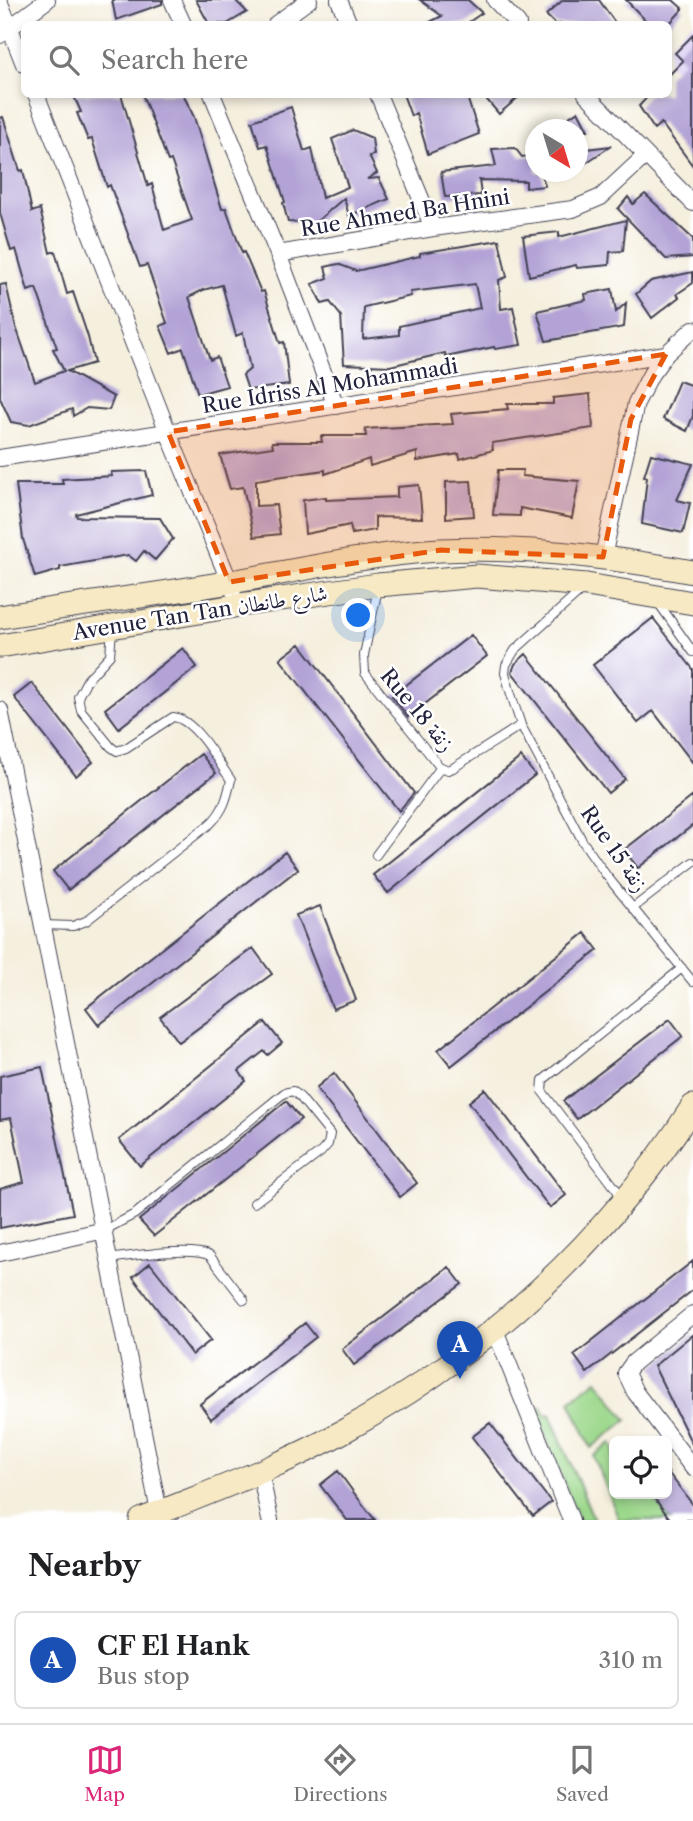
<!DOCTYPE html>
<meta charset="utf-8">
<style>
:root{--surface:#fff;--page:#f6f6f6;--text:#202124;--muted:#757577;--line:#e0e0e0;--accent:#db2777}
body{margin:0;font-family:"Libre Caslon Text",Amiri,serif;background:var(--page);color:var(--text)}
.controls{position:absolute;right:21px;bottom:21px;display:grid;overflow:hidden;border-radius:10px;box-shadow:0 4px 10px #0003}
.controls button{width:63px;height:63px;display:grid;place-items:center;padding:0;border:0;border-bottom:2px solid var(--line);background:var(--surface);color:var(--text);font:35px sans-serif}
.compass{position:absolute;left:525px;top:119px;width:63px;height:63px;border-radius:50%;background:var(--surface);box-shadow:0 4px 10px #0003;rotate:142deg}
.you{position:absolute;left:359px;top:616px;width:24px;height:24px;margin:-18px;border:5px solid #fff;border-radius:50%;background:#1a73e8;box-shadow:0 0 0 10px #1a73e833}
.badge{display:grid;place-items:center;width:46px;height:46px;border-radius:50%;background:var(--accent);color:#fff;font-size:23px;font-weight:700}
.pin{position:absolute;translate:-50% -58px;filter:drop-shadow(0 2px 4px #0008)}
.pin::after{content:'';position:absolute;top:37px;width:24px;height:21px;background:inherit;clip-path:polygon(0 0,100% 0,50% 100%)}
.list{margin:0;padding:0;list-style:none}
h2{display:flex;justify-content:space-between;align-items:center;height:91px;margin:0;padding:0 28px;font-size:30px}
h2 small{font-size:23px;font-weight:400;color:var(--muted)}
.list li{display:grid;grid-template-columns:46px 1fr auto;gap:21px;align-items:center;box-sizing:border-box;height:98px;margin:0 14px 14px;padding:0 14px;border:2px solid var(--line);border-radius:10px}
.list b{display:block;font-size:26px;white-space:nowrap}
.list p{margin:0;font-size:23px;white-space:nowrap;color:var(--muted)}
.list em{font-size:23px;font-style:normal;color:var(--muted)}
.icon{flex:none;width:38px;height:38px;fill:none;stroke:currentColor;stroke-width:2;stroke-linecap:round;stroke-linejoin:round}
.map{position:relative;flex:none;width:693px;height:1520px;overflow:hidden}
.search{position:absolute;background:var(--surface);box-shadow:0 4px 10px #0003;left:21px;right:21px;top:21px;height:77px;display:flex;align-items:center;gap:18px;box-sizing:border-box;padding:0 24px;border-radius:10px;color:var(--muted);font-size:26px}
.sheet{height:203px;background:var(--surface)}
nav{display:flex;justify-content:space-around;align-items:center;box-sizing:border-box;height:98px;border-top:2px solid var(--line);background:var(--surface);font-size:19px;color:var(--muted)}
nav a{display:grid;justify-items:center;gap:4px}
nav .on{color:var(--accent)}
.map>svg:first-child{display:block}
.built{fill:#e0d4f4}
.green{fill:#9cd88c;stroke:#5f7d64;stroke-width:2}
.building{fill:#b2a2d6;fill-rule:evenodd}
.lines{fill:none;stroke-linecap:round;stroke-linejoin:round}
.lane-casing{stroke:#424153;stroke-width:10}
.street-casing{stroke:#424153;stroke-width:18}
.secondary-casing{stroke:#424153;stroke-width:25}
.lane{stroke:#fff;stroke-width:8}
.street{stroke:#fff;stroke-width:16}
.secondary{stroke:#f6e9c3;stroke-width:23}
.marked{fill:#e8590c;fill-opacity:0.2;stroke:#e8590c;stroke-width:5;stroke-dasharray:14 9;stroke-linejoin:round}
.labels{text-anchor:middle;stroke-width:5;stroke-linejoin:round;paint-order:stroke}
.street-label{font-size:21px;fill:#22223b;stroke:#fff}
</style>
<div class="map">
<svg width="693" height="1520" viewBox="0 0 693 1520">
<rect width="100%" height="100%" fill="#fff"/>
<filter id="ink" filterUnits="userSpaceOnUse"><feTurbulence type="fractalNoise" baseFrequency=".0143" numOctaves="2"/><feDisplacementMap in="SourceGraphic" scale="14" xChannelSelector="R" yChannelSelector="G"/><feConvolveMatrix kernelMatrix="1 2 1 2 8 2 1 2 1" color-interpolation-filters="sRGB"/></filter>
<filter id="wash" filterUnits="userSpaceOnUse"><feTurbulence type="fractalNoise" baseFrequency=".00686" numOctaves="4" result="noise"/><feDisplacementMap in="SourceGraphic" scale="28" xChannelSelector="R" yChannelSelector="G"/><feGaussianBlur stdDeviation="1.57" result="paint"/><feColorMatrix in="noise" values="0 0 0 0 0 0 0 0 0 0 0 0 0 0 0 0 0 1.4 0 .05"/><feComposite in="paint" operator="in"/></filter>
<g filter="url(#wash)">
<rect width="100%" height="100%" fill="#f5efde"/>
<path class="built" d="M 693,21 L 693,89 L 669,64 L 669,45 Z"/>
<path class="green" d="M 597,1380 L 627,1420 L 591,1448 L 570,1401 Z
M 542,1406 L 545,1415 L 550,1414 L 594,1520 L 579,1520 L 534,1409 Z
M 611,1443 L 614,1447 L 614,1494 L 651,1494 L 671,1520 L 619,1520 L 594,1456 Z"/>
<g id="blocks">
<path class="building" d="M 112,0 L 162,0 L 162,4 L 116,20 Z
M 196,0 L 235,0 L 247,12 L 227,24 L 209,24 Z
M 420,0 L 468,0 L 482,13 L 466,24 L 426,24 L 442,16 Z
M 563,0 L 599,0 L 616,24 L 555,24 L 546,15 Z
M 626,0 L 673,0 L 683,9 L 669,24 L 649,24 Z
M 693,35 L 693,166 L 661,123 L 654,129 L 639,106 L 650,94 L 668,94 L 668,76 L 683,61 L 675,53 Z
M 73,94 L 121,94 L 148,186 L 152,184 L 164,230 L 192,220 L 171,160 L 168,161 L 142,94 L 183,94 L 194,117 L 222,209 L 226,208 L 242,253 L 244,252 L 261,292 L 264,291 L 280,343 L 284,342 L 289,385 L 248,390 L 243,375 L 250,369 L 243,333 L 236,336 L 222,285 L 203,290 L 189,297 L 210,360 L 217,357 L 227,386 L 198,394 L 183,348 L 171,353 L 160,326 L 167,323 L 147,265 L 140,267 L 110,185 L 107,187 L 92,139 L 88,140 L 77,113 L 81,112 Z
M 403,94 L 466,94 L 479,134 L 428,154 L 416,113 L 411,116 Z
M 482,94 L 522,94 L 499,114 Z
M 291,107 L 304,151 L 312,148 L 322,198 L 348,187 L 332,139 L 353,130 L 372,138 L 374,155 L 369,156 L 377,173 L 367,179 L 379,178 L 389,199 L 349,216 L 344,198 L 315,223 L 288,222 L 283,203 L 285,202 L 267,145 L 260,147 L 252,121 Z
M 578,111 L 588,130 L 550,130 Z
M 3,117 L 20,171 L 23,170 L 32,212 L 40,209 L 50,253 L 55,251 L 67,294 L 73,292 L 88,337 L 94,363 L 67,371 L 114,397 L 109,410 L 87,408 L 73,416 L 72,409 L 29,425 L 11,422 L 0,398 L 0,285 L 6,284 L 15,324 L 35,382 L 64,371 L 53,349 L 57,348 L 36,288 L 28,291 L 16,249 L 11,251 L 0,213 L 0,118 Z
M 611,146 L 578,168 L 578,150 Z
M 515,148 L 522,157 L 536,155 L 536,172 L 541,172 L 545,186 L 526,188 L 526,181 L 479,180 L 481,195 L 445,197 L 441,172 L 496,166 L 492,149 Z
M 645,194 L 693,239 L 693,257 L 666,259 L 618,209 L 628,197 L 633,204 Z
M 626,220 L 623,251 L 610,252 L 609,265 L 577,268 L 576,265 L 529,276 L 523,236 L 559,232 L 559,237 Z
M 499,240 L 507,277 L 499,280 L 501,309 L 513,307 L 521,345 L 495,349 L 494,347 L 446,357 L 445,353 L 390,366 L 344,364 L 341,316 L 330,302 L 322,304 L 312,284 L 328,278 L 325,267 L 338,264 L 356,271 L 420,256 L 420,253 ZM 475,284 L 480,308 L 399,326 L 399,335 L 363,339 L 364,307 L 411,296 L 410,292 Z
M 693,272 L 693,283 L 677,294 L 679,297 L 652,318 L 636,294 L 651,281 Z
M 612,289 L 616,312 L 626,303 L 624,327 L 546,341 L 537,311 L 586,300 L 585,294 Z
M 679,381 L 693,386 L 693,416 L 687,431 L 663,419 Z
M 590,394 L 593,428 L 492,443 L 493,450 L 460,459 L 459,454 L 417,461 L 417,452 L 370,466 L 369,459 L 325,474 L 325,470 L 256,480 L 256,506 L 276,505 L 280,534 L 254,537 L 243,487 L 230,489 L 220,455 L 273,447 L 272,442 L 322,442 L 321,436 L 366,436 L 365,429 L 453,424 L 451,414 L 508,409 L 507,404 L 553,404 L 553,398 Z
M 651,454 L 693,464 L 677,500 L 690,503 L 683,533 L 642,524 L 647,477 L 644,476 Z
M 498,470 L 523,470 L 522,476 L 579,481 L 572,518 L 520,508 L 520,516 L 493,515 Z
M 146,471 L 152,495 L 76,514 L 77,517 L 160,518 L 173,539 L 155,560 L 144,551 L 136,561 L 128,555 L 60,567 L 60,570 L 35,577 L 23,539 L 16,484 L 63,484 L 62,479 L 112,476 L 111,472 Z
M 471,481 L 474,516 L 446,518 L 446,482 Z
M 419,485 L 422,518 L 375,517 L 375,530 L 352,534 L 350,525 L 305,534 L 303,500 L 326,497 L 326,500 L 397,497 L 397,487 Z
M 653,618 L 693,669 L 693,763 L 653,711 L 638,723 L 593,665 Z
M 471,635 L 487,656 L 408,717 L 392,696 Z
M 300,644 L 414,793 L 399,811 L 280,659 Z
M 183,648 L 197,667 L 119,728 L 105,709 Z
M 526,654 L 625,779 L 608,793 L 512,672 L 515,664 Z
M 32,683 L 93,762 L 76,776 L 14,697 Z
M 201,754 L 216,773 L 68,890 L 53,871 Z
M 521,757 L 535,775 L 388,893 L 373,875 Z
M 693,796 L 693,825 L 638,868 L 624,850 Z
M 285,852 L 298,869 L 99,1025 L 86,1008 Z
M 320,906 L 356,1000 L 333,1009 L 296,915 Z
M 585,933 L 598,950 L 451,1066 L 438,1050 Z
M 253,948 L 272,974 L 179,1042 L 160,1017 Z
M 670,1019 L 683,1036 L 577,1119 L 563,1101 Z
M 265,1022 L 282,1043 L 268,1055 L 264,1051 L 239,1071 L 246,1081 L 140,1166 L 119,1140 Z
M 42,1067 L 73,1214 L 0,1228 L 0,1189 L 24,1182 L 11,1118 L 0,1120 L 0,1076 Z
M 334,1073 L 417,1183 L 400,1197 L 316,1088 Z
M 485,1089 L 566,1195 L 550,1208 L 469,1102 Z
M 286,1101 L 301,1119 L 154,1236 L 139,1220 Z
M 693,1261 L 693,1290 L 587,1373 L 574,1355 Z
M 150,1263 L 211,1340 L 192,1355 L 133,1277 Z
M 449,1267 L 462,1284 L 354,1365 L 342,1349 Z
M 305,1323 L 316,1337 L 211,1419 L 200,1404 Z
M 693,1334 L 693,1446 L 654,1366 Z
M 490,1423 L 551,1502 L 533,1516 L 472,1437 Z
M 338,1471 L 354,1493 L 375,1520 L 347,1520 L 320,1485 Z
M 667,1471 L 693,1505 L 693,1520 L 671,1520 L 651,1494 L 667,1494 Z"/>
</g>
</g>
<g filter="url(#ink)">
<use href="#blocks" fill-opacity="0" stroke="#424153" stroke-width="2"/>
<g class="lines">
<g class="lane-casing">
<path id="lane" d="M 378,588 L 364,655 L 365,673 L 439,766 L 448,770 L 453,768 L 521,725
M 582,590 L 515,650 L 506,665 L 505,673 L 510,691 L 521,725 L 583,842 L 606,875 L 693,982
M 657,601 L 693,652
M 376,855 L 441,767
M 633,908 L 693,862
M 43,925 L 73,926 L 86,921 L 211,823 C 224,810 227,798 231,780 C 218,762 195,719 173,717 L 126,748 L 117,751 L 111,747 L 81,710 L 78,697 L 87,680 L 110,655 L 112,630
M 622,1197 L 542,1091 L 543,1080 L 682,968
M 105,1230 L 135,1214 L 284,1093 L 293,1091 L 300,1097 L 330,1134 L 328,1144 L 321,1152 L 254,1203
M 109,1259 C 131,1256 193,1246 210,1256 L 244,1300"/>
</g>
<g class="street-casing">
<path id="street" d="M 172,0 L 183,24
M 339,0 L 349,24
M 495,0 L 518,24
M 0,3 L 24,64
M 276,24 L 309,0
M 0,35 L 47,0
M 36,94 L 168,432 L 233,590
M 212,94 L 278,254 L 336,406
M 378,94 L 433,228
M 586,94 L 693,203
M 278,254 L 433,228 L 573,209 L 601,197 L 645,156
M 0,458 L 666,354
M 603,557 L 636,403 L 651,374 L 666,354 L 693,329
M 0,710 L 159,1512
M 0,1253 L 105,1230
M 693,1314 L 633,1363 L 626,1373 L 635,1392 L 693,1468
M 495,1330 L 571,1520
M 260,1471 L 270,1520"/>
</g>
<g class="secondary-casing">
<path id="secondary" d="M 0,617 C 77,605 154,595 231,582 C 300,570 370,554 440,550 C 525,546 610,557 693,572
M 0,646 L 240,605 L 378,585 L 477,576 L 587,585 L 693,603
M 141,1520 C 209,1492 280,1467 344,1431 C 485,1353 607,1241 693,1106"/>
</g>
<use href="#lane" class="lane"/>
<use href="#street" class="street"/>
<use href="#secondary" class="secondary"/>
</g>
</g>
<path class="marked" d="M 666,354 L 631,419 L 603,557 L 441,550 L 229,582 L 168,432 Z"/>
<g class="labels">
<g class="street-label">
<text transform="translate(405 213) rotate(-9)" y="7">Rue Ahmed Ba Hnini</text>
<text transform="translate(330 386) rotate(-9)" y="7">Rue Idriss Al Mohammadi</text>
<text transform="translate(200 613) rotate(-9)" y="7">Avenue Tan Tan شارع طانطان</text>
<text transform="translate(417 710) rotate(50)" y="7">Rue 18 زنقة</text>
<text transform="translate(614 849) rotate(55)" y="7">Rue 15 زنقة</text>
</g>
</g>
</svg>
<div class="controls">
<button><svg class="icon" aria-label="locate" viewBox="0 0 24 24"><circle cx="12" cy="12" r="6"/><path d="M12 2v4M12 18v4M2 12h4M18 12h4"/></svg></button>
</div>
<svg class="compass" viewBox="-18 -18 36 36"><path d="M0-13l5 13h-10z" fill="#e53935"/><path d="M0 13l5-13h-10z" fill="#757577"/></svg>
<div class="you"></div>
<div class="pin badge" style="left:460px;top:1379px;background:#1a4fb4">A</div>
<div class="search"><svg class="icon" aria-label="search" viewBox="0 0 24 24"><circle cx="10" cy="10" r="6"/><path d="M15 15l6 6"/></svg>Search here</div>
</div>
<section class="sheet">
<h2>Nearby<small></small></h2>
<ul class="list">
<li><span class="badge" style="background:#1a4fb4">A</span><div><b>CF El Hank</b><p>Bus stop</p></div><em>310 m</em></li>
</ul>
</section>
<nav>
<a class="on"><svg class="icon" aria-label="map" viewBox="0 0 24 24"><path d="M3 6l6-2 6 2 6-2v14l-6 2-6-2-6 2zM9 4v14M15 6v14"/></svg>Map</a>
<a><svg class="icon" aria-label="directions" viewBox="0 0 24 24"><path d="M12 3l9 9-9 9-9-9zM9 14v-3h6M13 9l2 2-2 2"/></svg>Directions</a>
<a><svg class="icon" aria-label="saved" viewBox="0 0 24 24"><path d="M7 4h10v16l-5-4-5 4z"/></svg>Saved</a>
</nav>
